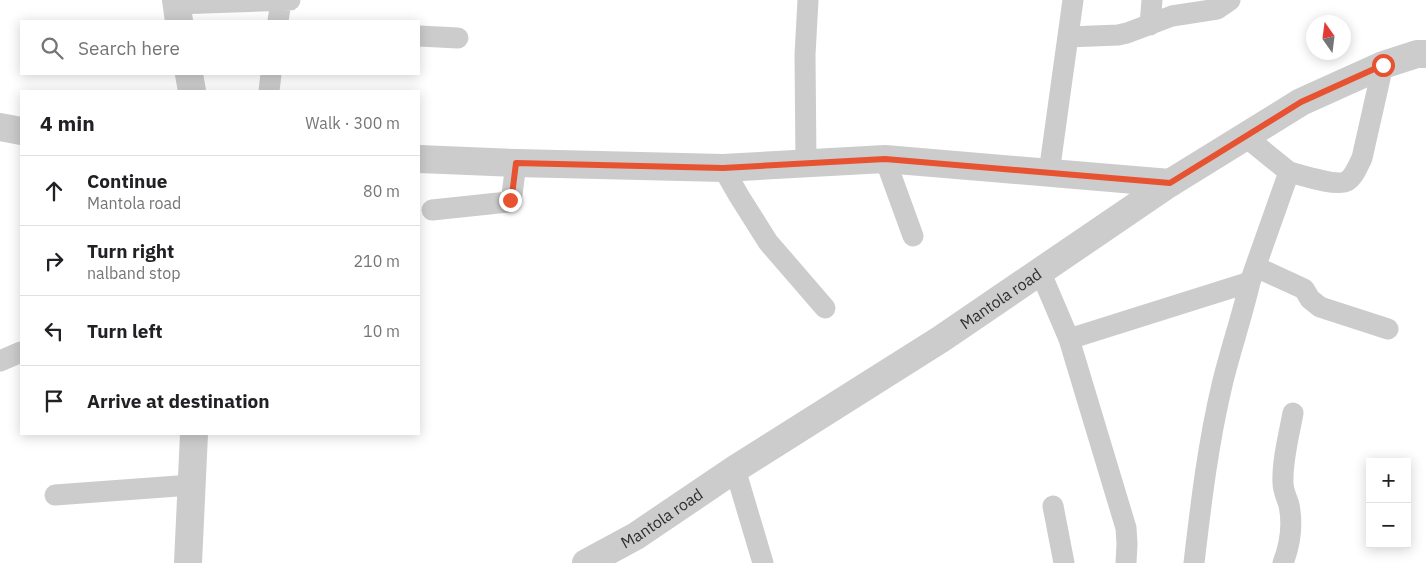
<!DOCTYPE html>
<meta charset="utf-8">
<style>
:root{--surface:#fff;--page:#f2f2f2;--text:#202124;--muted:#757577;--line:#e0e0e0}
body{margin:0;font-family:"IBM Plex Sans",sans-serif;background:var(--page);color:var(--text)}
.controls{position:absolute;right:15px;bottom:15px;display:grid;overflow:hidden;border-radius:0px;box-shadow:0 2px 12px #0003}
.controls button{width:45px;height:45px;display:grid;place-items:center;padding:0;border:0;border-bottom:1px solid var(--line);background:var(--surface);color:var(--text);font:25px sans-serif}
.compass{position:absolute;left:1306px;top:15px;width:45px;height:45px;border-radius:50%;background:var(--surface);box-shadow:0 2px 12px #0003;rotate:346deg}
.stop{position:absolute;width:15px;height:15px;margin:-11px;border:4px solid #e75231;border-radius:50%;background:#fff}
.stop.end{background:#e75231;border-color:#fff;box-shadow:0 1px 5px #0008}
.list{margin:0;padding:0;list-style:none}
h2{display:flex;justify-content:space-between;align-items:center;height:65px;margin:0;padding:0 20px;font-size:21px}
h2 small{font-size:16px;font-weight:400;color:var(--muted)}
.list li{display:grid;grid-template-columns:32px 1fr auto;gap:15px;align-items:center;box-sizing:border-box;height:70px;padding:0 20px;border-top:1px solid var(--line)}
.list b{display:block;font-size:19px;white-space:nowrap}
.list p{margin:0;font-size:16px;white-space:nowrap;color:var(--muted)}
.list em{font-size:16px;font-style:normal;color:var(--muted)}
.icon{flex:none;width:28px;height:28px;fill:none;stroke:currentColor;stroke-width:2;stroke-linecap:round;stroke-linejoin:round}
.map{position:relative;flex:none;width:1426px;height:563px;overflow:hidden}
.search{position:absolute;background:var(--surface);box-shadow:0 2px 12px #0003;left:20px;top:20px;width:400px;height:55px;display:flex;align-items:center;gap:12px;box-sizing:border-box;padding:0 18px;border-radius:0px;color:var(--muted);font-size:19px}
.panel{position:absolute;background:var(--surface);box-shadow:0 2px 12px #0003;left:20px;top:90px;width:400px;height:345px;border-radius:0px}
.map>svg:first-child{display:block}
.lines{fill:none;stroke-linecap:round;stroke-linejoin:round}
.minor{stroke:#ccc;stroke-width:21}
.tertiary{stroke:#ccc;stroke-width:28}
.route{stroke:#e75231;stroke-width:6}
.labels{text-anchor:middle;stroke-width:5;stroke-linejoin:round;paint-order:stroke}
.street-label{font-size:16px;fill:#2f2f2f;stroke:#fff}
</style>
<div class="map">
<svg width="1426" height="563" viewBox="0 0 1426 563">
<rect width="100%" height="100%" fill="#fff"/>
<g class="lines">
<path class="minor" d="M 176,4 L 290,0
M 278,21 L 281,1
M 1150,25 L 1152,0
M 419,36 L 458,38
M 1068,37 L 1118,35 L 1127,33 L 1172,16 L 1217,9 L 1230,0
M 269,91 L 271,74
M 885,159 L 913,236
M 806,162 L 805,55 L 808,0
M 723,168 L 739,196 L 768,242 L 825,308
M 1289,172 C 1301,175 1337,187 1347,181 C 1354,177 1358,166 1362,158 L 1383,65
M 1049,173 L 1073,0
M 432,210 L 508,202 L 512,195 L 516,163
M 1256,267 L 1304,289 L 1310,299 L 1320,307 L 1388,329
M 1040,271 L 1069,339 L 1126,528 L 1127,544 L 1126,563
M 1069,339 L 1250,282 L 1289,172 L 1246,137
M 0,361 L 21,352
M 735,469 L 763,563
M 55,495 L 191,485
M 1053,506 L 1064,563
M 1194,563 C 1201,503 1208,444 1222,385 C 1230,351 1242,317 1250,282
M 1283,563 C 1290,545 1293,525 1289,505 C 1287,498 1283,491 1283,483 C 1282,461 1289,435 1293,413"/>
<g class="tertiary">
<path d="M 176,0 L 179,21"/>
<path d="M 189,74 L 192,91"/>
<path d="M 0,127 L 21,131"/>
<path d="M 419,159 L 516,163 L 723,168 L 885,159 L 1170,183"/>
<path d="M 188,563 L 194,434"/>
<path id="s1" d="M 586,563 L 636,536 L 735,469 L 941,339 L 1170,183 L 1301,102 L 1383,65 L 1417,54 L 1426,54"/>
</g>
</g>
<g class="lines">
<path class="route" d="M 510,200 L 512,195 L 516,163 L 723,168 L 885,159 L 1170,183 L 1301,102 L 1383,65"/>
</g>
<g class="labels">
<g class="street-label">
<text dy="6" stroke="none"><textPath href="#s1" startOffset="492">Mantola road</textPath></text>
<text dy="6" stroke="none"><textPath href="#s1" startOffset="88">Mantola road</textPath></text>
</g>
</g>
</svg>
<div class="controls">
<button>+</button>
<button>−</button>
</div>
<svg class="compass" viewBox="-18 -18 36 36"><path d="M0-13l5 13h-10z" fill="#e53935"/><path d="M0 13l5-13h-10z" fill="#757577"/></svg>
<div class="stop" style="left:1383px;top:65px"></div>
<div class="stop end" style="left:510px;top:200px"></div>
<div class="search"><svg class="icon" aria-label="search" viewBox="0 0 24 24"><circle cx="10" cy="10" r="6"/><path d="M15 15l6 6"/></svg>Search here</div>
<section class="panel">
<h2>4 min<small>Walk · 300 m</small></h2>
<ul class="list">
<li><svg class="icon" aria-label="ahead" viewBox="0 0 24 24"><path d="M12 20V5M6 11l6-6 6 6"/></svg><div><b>Continue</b><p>Mantola road</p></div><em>80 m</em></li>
<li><svg class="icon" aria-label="right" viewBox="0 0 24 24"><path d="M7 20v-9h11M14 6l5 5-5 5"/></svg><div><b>Turn right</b><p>nalband stop</p></div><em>210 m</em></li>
<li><svg class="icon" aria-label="left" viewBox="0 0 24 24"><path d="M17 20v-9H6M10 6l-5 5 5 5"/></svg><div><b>Turn left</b></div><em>10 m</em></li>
<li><svg class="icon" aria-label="arrive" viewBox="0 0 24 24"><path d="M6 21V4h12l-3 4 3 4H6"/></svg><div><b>Arrive at destination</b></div></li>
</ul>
</section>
</div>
